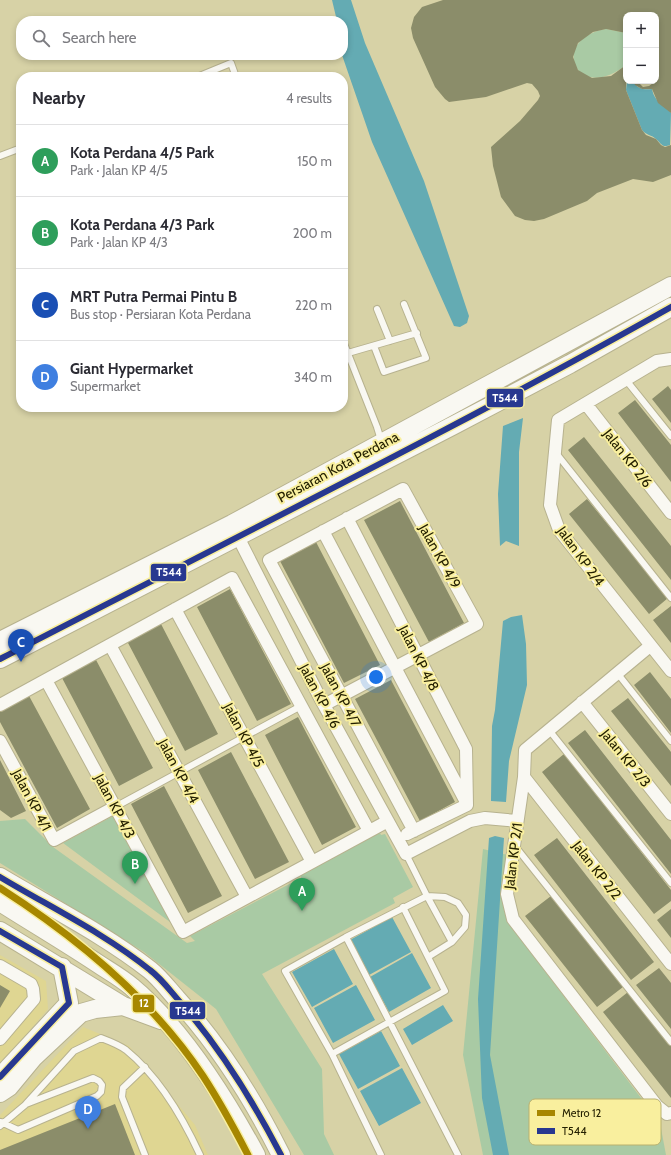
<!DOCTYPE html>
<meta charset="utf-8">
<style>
:root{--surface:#fff;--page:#f7f7f7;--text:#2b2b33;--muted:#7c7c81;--line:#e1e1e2;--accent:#b45309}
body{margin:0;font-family:Cabin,sans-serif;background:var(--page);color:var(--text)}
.controls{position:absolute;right:12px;top:12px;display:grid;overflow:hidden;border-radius:8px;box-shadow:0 2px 6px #0003}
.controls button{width:36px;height:36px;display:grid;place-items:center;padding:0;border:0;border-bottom:1px solid var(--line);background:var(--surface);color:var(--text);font:20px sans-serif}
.you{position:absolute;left:376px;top:677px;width:14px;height:14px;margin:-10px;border:3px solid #fff;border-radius:50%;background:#1a73e8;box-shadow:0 0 0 6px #1a73e833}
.badge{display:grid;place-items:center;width:26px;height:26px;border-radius:50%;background:var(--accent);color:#fff;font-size:13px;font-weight:700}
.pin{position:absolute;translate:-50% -33px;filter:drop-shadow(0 1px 2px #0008)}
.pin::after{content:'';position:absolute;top:21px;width:14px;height:12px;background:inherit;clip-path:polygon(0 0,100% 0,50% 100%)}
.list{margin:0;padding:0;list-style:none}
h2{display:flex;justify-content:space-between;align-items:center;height:52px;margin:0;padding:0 16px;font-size:17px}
h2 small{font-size:13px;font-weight:400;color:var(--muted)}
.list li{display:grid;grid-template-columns:26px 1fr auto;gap:12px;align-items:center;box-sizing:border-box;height:72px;padding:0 16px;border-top:1px solid var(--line)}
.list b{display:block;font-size:15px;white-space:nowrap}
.list p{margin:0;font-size:13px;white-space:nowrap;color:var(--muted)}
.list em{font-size:13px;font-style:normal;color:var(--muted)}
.icon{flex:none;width:22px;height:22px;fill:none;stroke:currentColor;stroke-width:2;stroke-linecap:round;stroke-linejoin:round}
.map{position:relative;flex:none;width:671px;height:1155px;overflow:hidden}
.search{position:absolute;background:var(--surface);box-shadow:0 2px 6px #0003;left:16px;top:16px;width:332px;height:44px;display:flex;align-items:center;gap:10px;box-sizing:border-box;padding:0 14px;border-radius:16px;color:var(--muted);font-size:15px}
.panel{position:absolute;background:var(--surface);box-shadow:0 2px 6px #0003;left:16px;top:72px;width:332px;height:340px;border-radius:16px}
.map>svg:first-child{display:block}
.built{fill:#dfd692}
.green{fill:#a9caa4}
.water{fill:#64abb3}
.building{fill:#8b8d6a}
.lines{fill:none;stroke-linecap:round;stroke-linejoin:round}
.lane-casing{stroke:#b7b28f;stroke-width:8}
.street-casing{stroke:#b7b28f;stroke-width:14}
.secondary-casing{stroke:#b7b28f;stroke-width:20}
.lane{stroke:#f9f8f2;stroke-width:6}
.street{stroke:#f9f8f2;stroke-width:12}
.secondary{stroke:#f9f8f2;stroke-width:18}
.bus-1-casing{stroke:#f9ef9e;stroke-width:9}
.bus-1{stroke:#283890;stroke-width:6}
.metro-1-casing{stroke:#f9ef9e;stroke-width:10}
.metro-1{stroke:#a78700;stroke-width:7}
.labels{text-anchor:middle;stroke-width:4;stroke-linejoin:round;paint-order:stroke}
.street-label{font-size:14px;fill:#242000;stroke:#f9ef9e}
.key{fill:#f9ef9e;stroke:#b9b16f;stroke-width:1}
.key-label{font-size:11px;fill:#242000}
.line-badge{stroke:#f9ef9e;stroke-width:1.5}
.badge-label{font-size:11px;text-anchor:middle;font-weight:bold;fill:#fff}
</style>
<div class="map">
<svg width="671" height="1155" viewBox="0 0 671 1155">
<rect width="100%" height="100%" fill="#d7d2a6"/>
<path class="built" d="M 0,955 L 46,981 L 48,1009 L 0,1065 Z
M 83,1027 L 129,1046 L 195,1125 L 208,1155 L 0,1155 L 0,1115 Z"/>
<path class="green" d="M 606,29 L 626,33 L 626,65 C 576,105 548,39 606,29 Z
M 113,816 L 174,925 L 63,843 Z
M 25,819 L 53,847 L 187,943 L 195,941 L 190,936 L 301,878 L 300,873 L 344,848 L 380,833 L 381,835 L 385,834 L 413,887 L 393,898 L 395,903 L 262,974 L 322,1069 L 324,1134 L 334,1155 L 304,1155 L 216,1009 L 144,952 L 0,863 L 0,821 Z
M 483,849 L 508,855 L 506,920 L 660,1123 L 666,1155 L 483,1155 L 463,1055 Z"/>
<path class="water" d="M 332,0 L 351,0 L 365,43 L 424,181 L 469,316 L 467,323 L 460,327 L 454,326 L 372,142 L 342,55 L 343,21 L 337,21 Z
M 627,81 L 633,81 C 637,89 644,90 652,89 C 655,104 664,102 671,113 L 670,145 C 662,148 662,144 656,139 C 652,135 646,135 642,130 L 626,90 Z
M 523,418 L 519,452 L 519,546 L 506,541 L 500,546 L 498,494 L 503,426 Z
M 522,615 L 526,644 L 527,685 L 509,761 L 506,802 L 491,801 L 492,726 L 495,710 L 503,621 L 511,617 Z
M 495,836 L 504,838 L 490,1055 L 509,1155 L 493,1155 L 482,1098 L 478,999 L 489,838 Z
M 392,917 L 411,952 L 369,975 L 350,940 Z
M 334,949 L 353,984 L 312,1007 L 292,972 Z
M 412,953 L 431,988 L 389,1012 L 370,977 Z
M 356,985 L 375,1020 L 333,1043 L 314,1008 Z
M 443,1005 L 453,1021 L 412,1045 L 403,1029 Z
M 381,1031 L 400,1066 L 358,1089 L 339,1054 Z
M 402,1068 L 421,1103 L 379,1126 L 360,1091 Z"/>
<path class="building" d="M 443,0 L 671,0 L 671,113 L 658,103 L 652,89 L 642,89 L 635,85 L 633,81 L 637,81 L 643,87 L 649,86 L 656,81 L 656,15 L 626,15 L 626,33 L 606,29 L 593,32 L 578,43 L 573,57 L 578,70 L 592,78 L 611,76 L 626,65 L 626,90 L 642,130 L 646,135 L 656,139 L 661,145 L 665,147 L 671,145 L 671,175 L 653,182 L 633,179 L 597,193 L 587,201 L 544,219 L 534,221 L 525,220 L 515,216 L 501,197 L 493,166 L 491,147 L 520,121 L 538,100 L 540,96 L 538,91 L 532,84 L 527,83 L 486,97 L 449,102 L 445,99 L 435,87 L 413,38 L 411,28 L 414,17 L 422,7 Z
M 668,386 L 671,390 L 671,423 L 652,399 Z
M 635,400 L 671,445 L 671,482 L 618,413 Z
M 584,437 L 671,546 L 671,580 L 568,450 Z
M 587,499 L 668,598 L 649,614 L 569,514 Z
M 400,501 L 464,623 L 429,642 L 364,520 Z
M 316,542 L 380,665 L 344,683 L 280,561 Z
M 230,589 L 291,704 L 257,721 L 197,607 Z
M 671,606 L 671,643 L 653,620 Z
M 161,624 L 218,734 L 185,751 L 127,641 Z
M 95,658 L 153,768 L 119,786 L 61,676 Z
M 650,672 L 671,699 L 671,733 L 634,685 Z
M 391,680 L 455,802 L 420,821 L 355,699 Z
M 28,694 L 90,809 L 57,828 L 0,722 L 0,709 Z
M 628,698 L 671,752 L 671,786 L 611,711 Z
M 298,717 L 356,827 L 322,845 L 265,735 Z
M 585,730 L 671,840 L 671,874 L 568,743 Z
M 231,752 L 289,862 L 255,879 L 198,770 Z
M 564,754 L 671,890 L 671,901 L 654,914 L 542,772 Z
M 0,760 L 26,811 L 11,818 L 0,810 Z
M 164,786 L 222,896 L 188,913 L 131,804 Z
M 557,838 L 654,962 L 631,980 L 534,855 Z
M 551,896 L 623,987 L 597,1007 L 525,916 Z
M 671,909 L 671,938 L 657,920 Z
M 659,968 L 671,983 L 671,1029 L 636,985 Z
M 0,985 L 10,991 L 0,1008 Z
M 628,992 L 671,1046 L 671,1098 L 603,1012 Z
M 115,1104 L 135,1155 L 0,1155 L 0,1150 Z"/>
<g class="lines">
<g class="lane-casing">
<path id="lane" d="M 197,77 L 231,63 L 236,77
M 0,156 L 21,148
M 377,309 L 390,341
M 343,341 L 377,427 L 381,440
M 374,346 L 384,372 L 426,358 L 404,304
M 348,353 L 417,333
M 626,380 L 671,436
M 556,453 L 671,598
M 618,674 L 671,741
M 549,730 L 671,883
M 115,807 L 301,706
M 515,846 L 671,1042
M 427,896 L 445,897 L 458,903 L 466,915 L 465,927 L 452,942 L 428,957
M 427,896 L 452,942
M 346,937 L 458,1155
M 332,1054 L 445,991 L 403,907
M 145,1067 L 123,1088 L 122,1097 L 145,1155
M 1,1122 L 18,1130 L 97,1096 L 101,1092 L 102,1085 L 99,1081 L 93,1078 L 26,1104
M 0,1126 L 25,1105 L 74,1051 L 101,1038 C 109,1041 119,1045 126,1050 C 158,1076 183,1118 200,1155
M 381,1155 L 332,1054 L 285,971 L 346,937 L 427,896 L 406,854"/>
</g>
<g class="street-casing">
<path id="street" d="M 671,359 L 657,361 L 558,420 L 550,505 L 559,530 L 671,671
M 586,404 L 671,513
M 347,518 L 466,749 L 467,805
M 323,531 L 466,802
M 238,537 L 319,696 L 406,854 L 470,821 L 485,818 L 517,821
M 175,609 L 312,862
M 110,645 L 247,897
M 650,646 L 525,750 L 524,777 L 507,894 L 513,919 L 657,1106 L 667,1114 L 671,1113
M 46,680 L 183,932 L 388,821
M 582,702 L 671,814
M 0,705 L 232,578 L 369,831
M 324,705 C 375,678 426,651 477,624 L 403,489 L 269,560 L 414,831
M 0,741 L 54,840 L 115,807
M 524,777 L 671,964
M 407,834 L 467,805
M 0,966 L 31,984 L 33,989 L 34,999 L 0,1039"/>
</g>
<g class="secondary-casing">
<path id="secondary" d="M 0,641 L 232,524 L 671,286
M 0,659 L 454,425 L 570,364 L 671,307
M 0,877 C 50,907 104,934 150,970 C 160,978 168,989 177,999 C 220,1046 253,1099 281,1155
M 0,902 C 33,923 67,943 100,965 C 111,972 123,979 132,987 C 182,1029 225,1098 256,1155
M 0,931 L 123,1006
M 0,1077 L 69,1003 L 62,967
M 0,1093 L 9,1087 L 33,1058 L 81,1013 L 95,1009 L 123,1006 L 161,1020"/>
</g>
<use href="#lane" class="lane"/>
<use href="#street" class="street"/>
<use href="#secondary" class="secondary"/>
<g class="bus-1-casing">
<path id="bus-1" d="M 0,659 C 224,543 451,431 671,307
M 0,877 C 50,907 104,933 150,970 C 162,979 171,992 181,1003 C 221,1049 253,1101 281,1155
M 0,931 L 62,967 L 69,1003 L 0,1077"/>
</g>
<use href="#bus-1" class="bus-1"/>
<g class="metro-1-casing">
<path id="metro-1" d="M 0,888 C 78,938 151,998 203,1076 C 220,1102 234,1128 248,1155"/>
</g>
<use href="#metro-1" class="metro-1"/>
</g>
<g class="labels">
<g class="street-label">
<text transform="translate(628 458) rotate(52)" y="5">Jalan KP 2/6</text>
<text transform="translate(338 467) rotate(-28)" y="5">Persiaran Kota Perdana</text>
<text transform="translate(440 556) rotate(61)" y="5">Jalan KP 4/9</text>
<text transform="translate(581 556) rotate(54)" y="5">Jalan KP 2/4</text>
<text transform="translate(419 658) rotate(63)" y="5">Jalan KP 4/8</text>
<text transform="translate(341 695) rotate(62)" y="5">Jalan KP 4/7</text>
<text transform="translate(320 696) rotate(62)" y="5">Jalan KP 4/6</text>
<text transform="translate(244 735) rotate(62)" y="5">Jalan KP 4/5</text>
<text transform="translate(626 758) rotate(51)" y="5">Jalan KP 2/3</text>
<text transform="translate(179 771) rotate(62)" y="5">Jalan KP 4/4</text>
<text transform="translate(32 800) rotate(62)" y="5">Jalan KP 4/1</text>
<text transform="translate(115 806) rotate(62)" y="5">Jalan KP 4/3</text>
<text transform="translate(513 856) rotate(-83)" y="5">Jalan KP 2/1</text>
<text transform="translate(597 870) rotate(52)" y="5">Jalan KP 2/2</text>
</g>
</g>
<rect x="529" y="1099" width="132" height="46" rx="6" class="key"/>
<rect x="537" y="1110" width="18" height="6" fill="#a78700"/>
<rect x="537" y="1128" width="18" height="6" fill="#283890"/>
<g class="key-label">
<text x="562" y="1117">Metro 12</text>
<text x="562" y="1135">T544</text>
</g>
<g class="line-badge">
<rect x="486" y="388" width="38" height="20" rx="4" fill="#283890"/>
<rect x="150" y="563" width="37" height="19" rx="4" fill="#283890"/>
<rect x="132" y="994" width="23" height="19" rx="4" fill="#a78700"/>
<rect x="169" y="1001" width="37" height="19" rx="4" fill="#283890"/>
</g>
<g class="badge-label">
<text x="505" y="402">T544</text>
<text x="169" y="576">T544</text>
<text x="144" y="1007">12</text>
<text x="188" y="1015">T544</text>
</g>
</svg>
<div class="controls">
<button>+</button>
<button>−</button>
</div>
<div class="you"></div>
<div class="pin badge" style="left:302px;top:911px;background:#2e9e5b">A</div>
<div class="pin badge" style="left:135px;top:884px;background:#2e9e5b">B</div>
<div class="pin badge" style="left:21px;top:662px;background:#1a4fb4">C</div>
<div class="pin badge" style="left:88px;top:1129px;background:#3f7fe0">D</div>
<div class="search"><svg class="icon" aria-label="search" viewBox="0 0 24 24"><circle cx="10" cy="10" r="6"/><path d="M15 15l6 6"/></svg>Search here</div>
<section class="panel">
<h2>Nearby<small>4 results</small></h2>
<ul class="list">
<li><span class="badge" style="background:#2e9e5b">A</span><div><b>Kota Perdana 4/5 Park</b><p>Park · Jalan KP 4/5</p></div><em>150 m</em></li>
<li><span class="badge" style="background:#2e9e5b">B</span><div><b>Kota Perdana 4/3 Park</b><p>Park · Jalan KP 4/3</p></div><em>200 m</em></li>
<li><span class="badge" style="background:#1a4fb4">C</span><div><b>MRT Putra Permai Pintu B</b><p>Bus stop · Persiaran Kota Perdana</p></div><em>220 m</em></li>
<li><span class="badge" style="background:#3f7fe0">D</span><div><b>Giant Hypermarket</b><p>Supermarket</p></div><em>340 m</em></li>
</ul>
</section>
</div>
